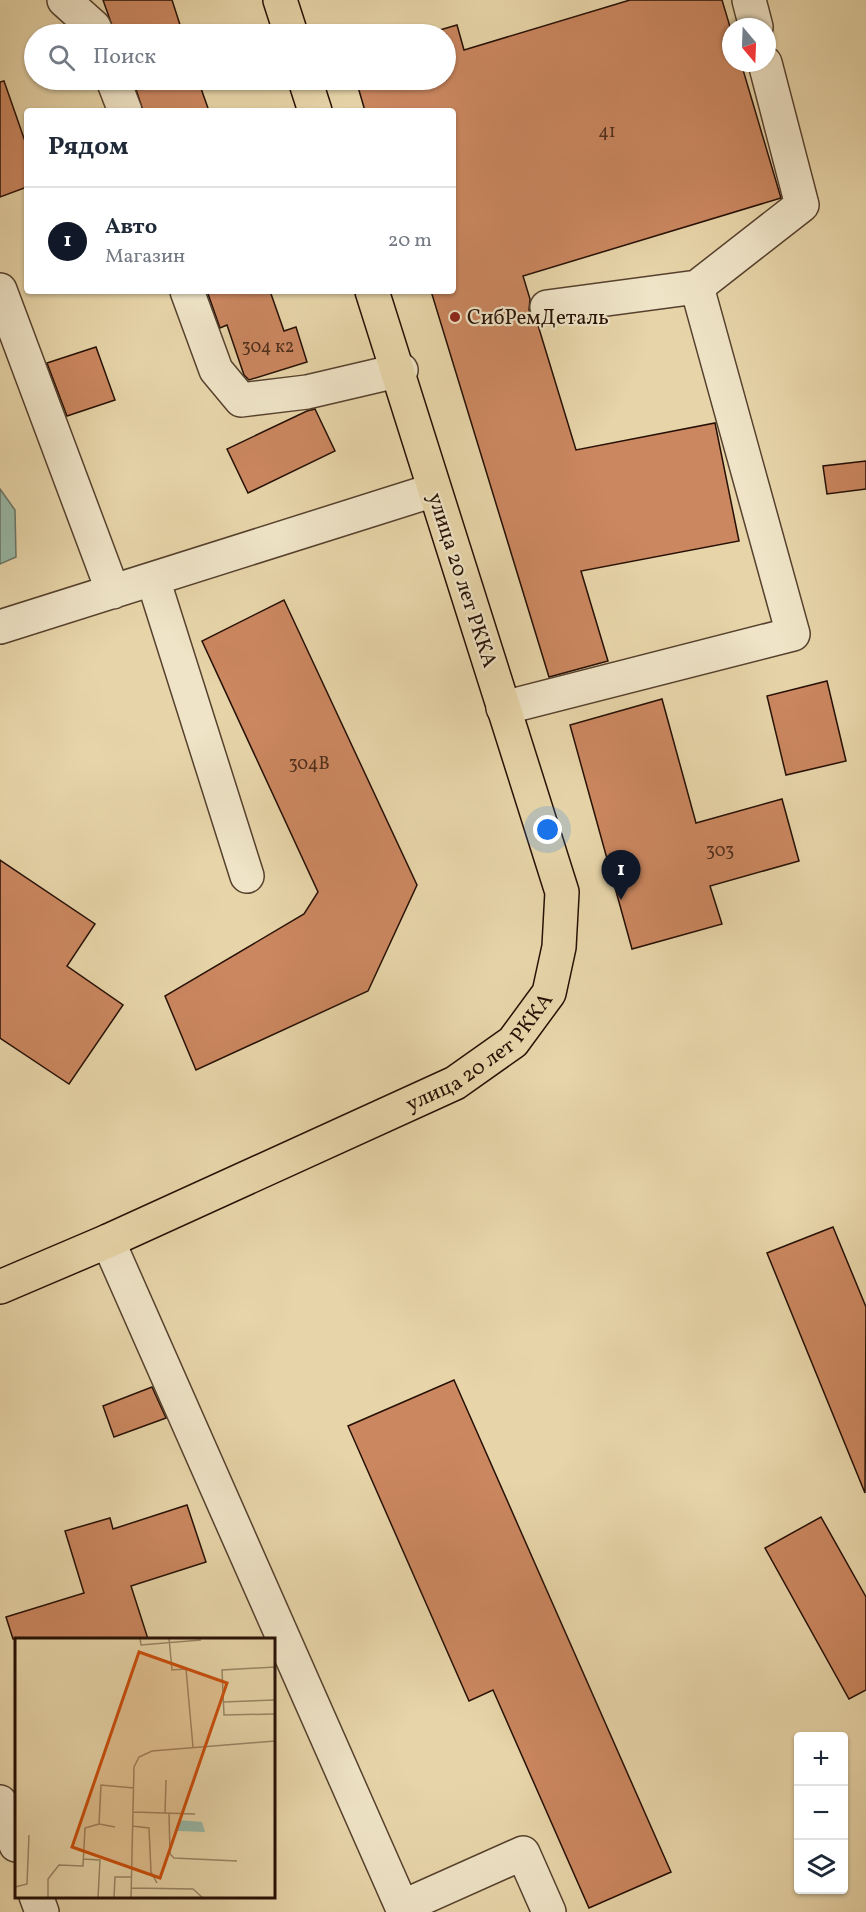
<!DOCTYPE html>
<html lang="ru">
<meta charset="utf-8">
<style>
:root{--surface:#fff;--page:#f6f6f7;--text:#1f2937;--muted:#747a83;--line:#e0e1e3;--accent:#111827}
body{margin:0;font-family:Vollkorn,serif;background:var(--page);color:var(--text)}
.controls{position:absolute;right:18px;bottom:18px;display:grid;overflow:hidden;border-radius:6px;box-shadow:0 2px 4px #0004}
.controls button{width:54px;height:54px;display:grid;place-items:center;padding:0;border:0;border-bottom:2px solid var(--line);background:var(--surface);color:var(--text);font:30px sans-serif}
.compass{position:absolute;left:722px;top:18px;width:54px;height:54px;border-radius:50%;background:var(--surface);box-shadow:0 2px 4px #0004;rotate:161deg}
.you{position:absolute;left:548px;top:830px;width:21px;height:21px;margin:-15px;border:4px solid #fff;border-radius:50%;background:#1a73e8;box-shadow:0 0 0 9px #1a73e833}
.badge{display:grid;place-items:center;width:39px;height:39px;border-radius:50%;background:var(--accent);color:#fff;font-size:20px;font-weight:700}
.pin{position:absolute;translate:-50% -50px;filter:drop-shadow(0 2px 3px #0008)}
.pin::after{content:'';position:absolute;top:32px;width:21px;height:18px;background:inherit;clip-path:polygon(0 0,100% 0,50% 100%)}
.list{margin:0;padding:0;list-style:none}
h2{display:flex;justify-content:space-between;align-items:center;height:78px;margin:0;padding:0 24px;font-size:26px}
h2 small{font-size:20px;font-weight:400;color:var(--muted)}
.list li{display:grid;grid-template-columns:39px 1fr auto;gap:18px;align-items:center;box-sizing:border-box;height:108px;padding:0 24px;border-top:2px solid var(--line)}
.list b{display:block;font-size:22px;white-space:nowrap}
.list p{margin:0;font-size:20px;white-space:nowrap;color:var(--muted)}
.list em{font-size:20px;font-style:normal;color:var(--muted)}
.icon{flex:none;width:33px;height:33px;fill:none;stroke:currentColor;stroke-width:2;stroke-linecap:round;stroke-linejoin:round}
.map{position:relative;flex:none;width:866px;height:1912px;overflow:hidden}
.search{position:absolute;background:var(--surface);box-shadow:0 2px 4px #0004;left:24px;top:24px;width:432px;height:66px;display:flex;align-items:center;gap:15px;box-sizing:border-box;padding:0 21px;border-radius:33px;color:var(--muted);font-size:22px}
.panel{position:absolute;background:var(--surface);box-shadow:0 2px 4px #0004;left:24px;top:108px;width:432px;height:186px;border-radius:6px}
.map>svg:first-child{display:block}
.water{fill:#97b9a7;stroke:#6a7566;stroke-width:1.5}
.building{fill:#cb8760;stroke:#261005;stroke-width:1.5}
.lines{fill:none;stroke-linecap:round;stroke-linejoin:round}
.minor-casing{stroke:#56412e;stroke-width:36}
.major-casing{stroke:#261005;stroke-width:36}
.minor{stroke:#efe4c7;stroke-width:33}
.major{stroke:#e7d5a9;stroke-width:33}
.poi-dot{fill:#8f2418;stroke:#efe4c7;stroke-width:2}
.labels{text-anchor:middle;stroke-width:4.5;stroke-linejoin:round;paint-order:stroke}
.number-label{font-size:18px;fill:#4f2e1c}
.poi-label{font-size:21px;fill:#261005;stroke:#efe4c7;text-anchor:start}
.street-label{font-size:21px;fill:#261005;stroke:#efe4c7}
.inset-road{fill:none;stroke:#9a8667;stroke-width:1.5}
.view{fill:#cb4e0b;fill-opacity:0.15;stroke:#cb4e0b;stroke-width:3}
.inset-edge{fill:none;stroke:#261005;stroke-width:3}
</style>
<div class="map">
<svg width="866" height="1912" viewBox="0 0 866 1912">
<rect width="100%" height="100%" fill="#e7d5a9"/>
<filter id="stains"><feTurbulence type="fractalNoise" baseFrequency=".00333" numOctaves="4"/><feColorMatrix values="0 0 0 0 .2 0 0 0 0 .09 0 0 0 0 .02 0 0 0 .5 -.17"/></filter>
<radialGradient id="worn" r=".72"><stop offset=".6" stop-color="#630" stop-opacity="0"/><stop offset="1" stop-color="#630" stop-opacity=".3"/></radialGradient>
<path class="water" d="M 0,489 L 15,510 L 16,557 L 0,564 Z"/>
<path class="building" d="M 103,0 L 172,0 L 183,34 L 115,34 Z
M 630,0 L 722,0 L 731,30 L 731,63 L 741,63 L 781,198 L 523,276 L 530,299 L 529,310 L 532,318 L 537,322 L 576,450 L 715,423 L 739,541 L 581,571 L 608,661 L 549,677 L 431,291 L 453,291 L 453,111 L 365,111 L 356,80 L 446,80 L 446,34 L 426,34 L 457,25 L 464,50 Z
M 133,80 L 198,80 L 209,111 L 143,111 Z
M 4,81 L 27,147 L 27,187 L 0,197 L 0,82 Z
M 207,291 L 270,291 L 284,331 L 296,327 L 307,362 L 249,380 L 244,375 L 227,325 L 220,328 Z
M 96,347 L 115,400 L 67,416 L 47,363 Z
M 315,409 L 335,451 L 248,493 L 227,449 L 307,411 Z
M 866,461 L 866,489 L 827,494 L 823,466 Z
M 284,600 L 417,885 L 368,991 L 196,1070 L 165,996 L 304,914 L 318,892 L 202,641 Z
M 827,681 L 846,761 L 786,775 L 767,696 Z
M 662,699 L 696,823 L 782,799 L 799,861 L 710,886 L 722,924 L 632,949 L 570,725 Z
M 0,860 L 95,924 L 67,966 L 123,1005 L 69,1084 L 0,1038 Z
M 833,1227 L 866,1307 L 865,1493 L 767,1253 Z
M 454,1380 L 671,1872 L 589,1908 L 493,1690 L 469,1701 L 348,1426 Z
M 152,1387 L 166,1418 L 114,1437 L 103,1406 Z
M 187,1505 L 206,1562 L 131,1586 L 148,1639 L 13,1639 L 6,1617 L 84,1593 L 65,1531 L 110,1518 L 113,1529 Z
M 821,1517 L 866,1597 L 866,1690 L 849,1699 L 765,1548 Z"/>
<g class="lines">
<g class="minor-casing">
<path id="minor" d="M 64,0 L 94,27 L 97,34
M 749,0 L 756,27
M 113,80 L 125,111
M 697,287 L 802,205 L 765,63
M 0,290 L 113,592
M 187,291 L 216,370 L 241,400 L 307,392 L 401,370
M 153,579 L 247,876
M 0,627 L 434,490
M 503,708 L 793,634 L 697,287 L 547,307
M 108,1241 L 402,1907 L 523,1853 L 549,1912
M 0,1802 L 16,1845
M 36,1896 L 42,1912"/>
</g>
<g class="major-casing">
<g id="major">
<path d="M 280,0 L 291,34"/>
<path d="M 305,80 L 315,111"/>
<path id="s1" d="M 0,1287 L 108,1241 L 455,1083 L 513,1042 L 549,993 L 559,947 L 562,892 L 372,291"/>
</g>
</g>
<use href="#minor" class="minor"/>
<use href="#major" class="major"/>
</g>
<circle class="poi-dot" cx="455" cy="317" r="6"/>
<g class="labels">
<g class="number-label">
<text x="607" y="137">41</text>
<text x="268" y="352">304 к2</text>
<text x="309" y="769">304В</text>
<text x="720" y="856">303</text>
</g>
<g class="poi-label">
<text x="467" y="324">СибРемДеталь</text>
</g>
<g class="street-label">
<text transform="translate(463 580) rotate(72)" y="7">улица 20 лет РККА</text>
<text dy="7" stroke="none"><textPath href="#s1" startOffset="537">улица 20 лет РККА</textPath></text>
</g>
</g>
<g transform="translate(15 1638)">
<rect width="260" height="260" fill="#e7d5a9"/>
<path d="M 163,182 L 187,184 L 190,194 L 163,193 Z" fill="#97b9a7"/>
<path class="inset-road" d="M 125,0 L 126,7 L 186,2M 154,0 L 157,32 L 171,31 L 178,109M 260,29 L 207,32 L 209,77 L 260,76M 208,64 L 260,62M 118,174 L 180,176M 150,175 L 151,142M 154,175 L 155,216 L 159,220 L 222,223M 117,188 L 134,190 L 136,234 L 142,245M 100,189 L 84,186 L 86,147 L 119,150M 68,221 L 85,222 L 83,260M 0,249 L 12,246 L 14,197M 116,250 L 178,251 L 188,260M 33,260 L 33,241 L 44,227 L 68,228 L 70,190 L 84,186M 99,260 L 100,239 L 116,239M 116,260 L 119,129 L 124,119 L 137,113 L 260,103"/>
<path class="view" d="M 124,14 L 212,45 L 145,240 L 57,209 Z"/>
<rect width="260" height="260" class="inset-edge"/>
</g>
<rect width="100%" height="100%" filter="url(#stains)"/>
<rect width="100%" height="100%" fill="url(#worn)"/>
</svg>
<div class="controls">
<button>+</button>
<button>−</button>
<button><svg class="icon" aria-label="layers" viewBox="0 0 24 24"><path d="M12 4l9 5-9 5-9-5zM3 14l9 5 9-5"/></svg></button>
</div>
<svg class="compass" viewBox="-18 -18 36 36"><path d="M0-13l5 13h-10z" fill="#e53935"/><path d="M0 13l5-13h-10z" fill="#747a83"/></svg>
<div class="you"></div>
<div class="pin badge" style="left:621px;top:900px">1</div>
<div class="search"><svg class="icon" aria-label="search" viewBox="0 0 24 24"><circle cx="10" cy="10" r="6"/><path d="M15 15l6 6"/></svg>Поиск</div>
<section class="panel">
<h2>Рядом<small></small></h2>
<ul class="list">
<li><span class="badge">1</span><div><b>Авто</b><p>Магазин</p></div><em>20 m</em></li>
</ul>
</section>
</div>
